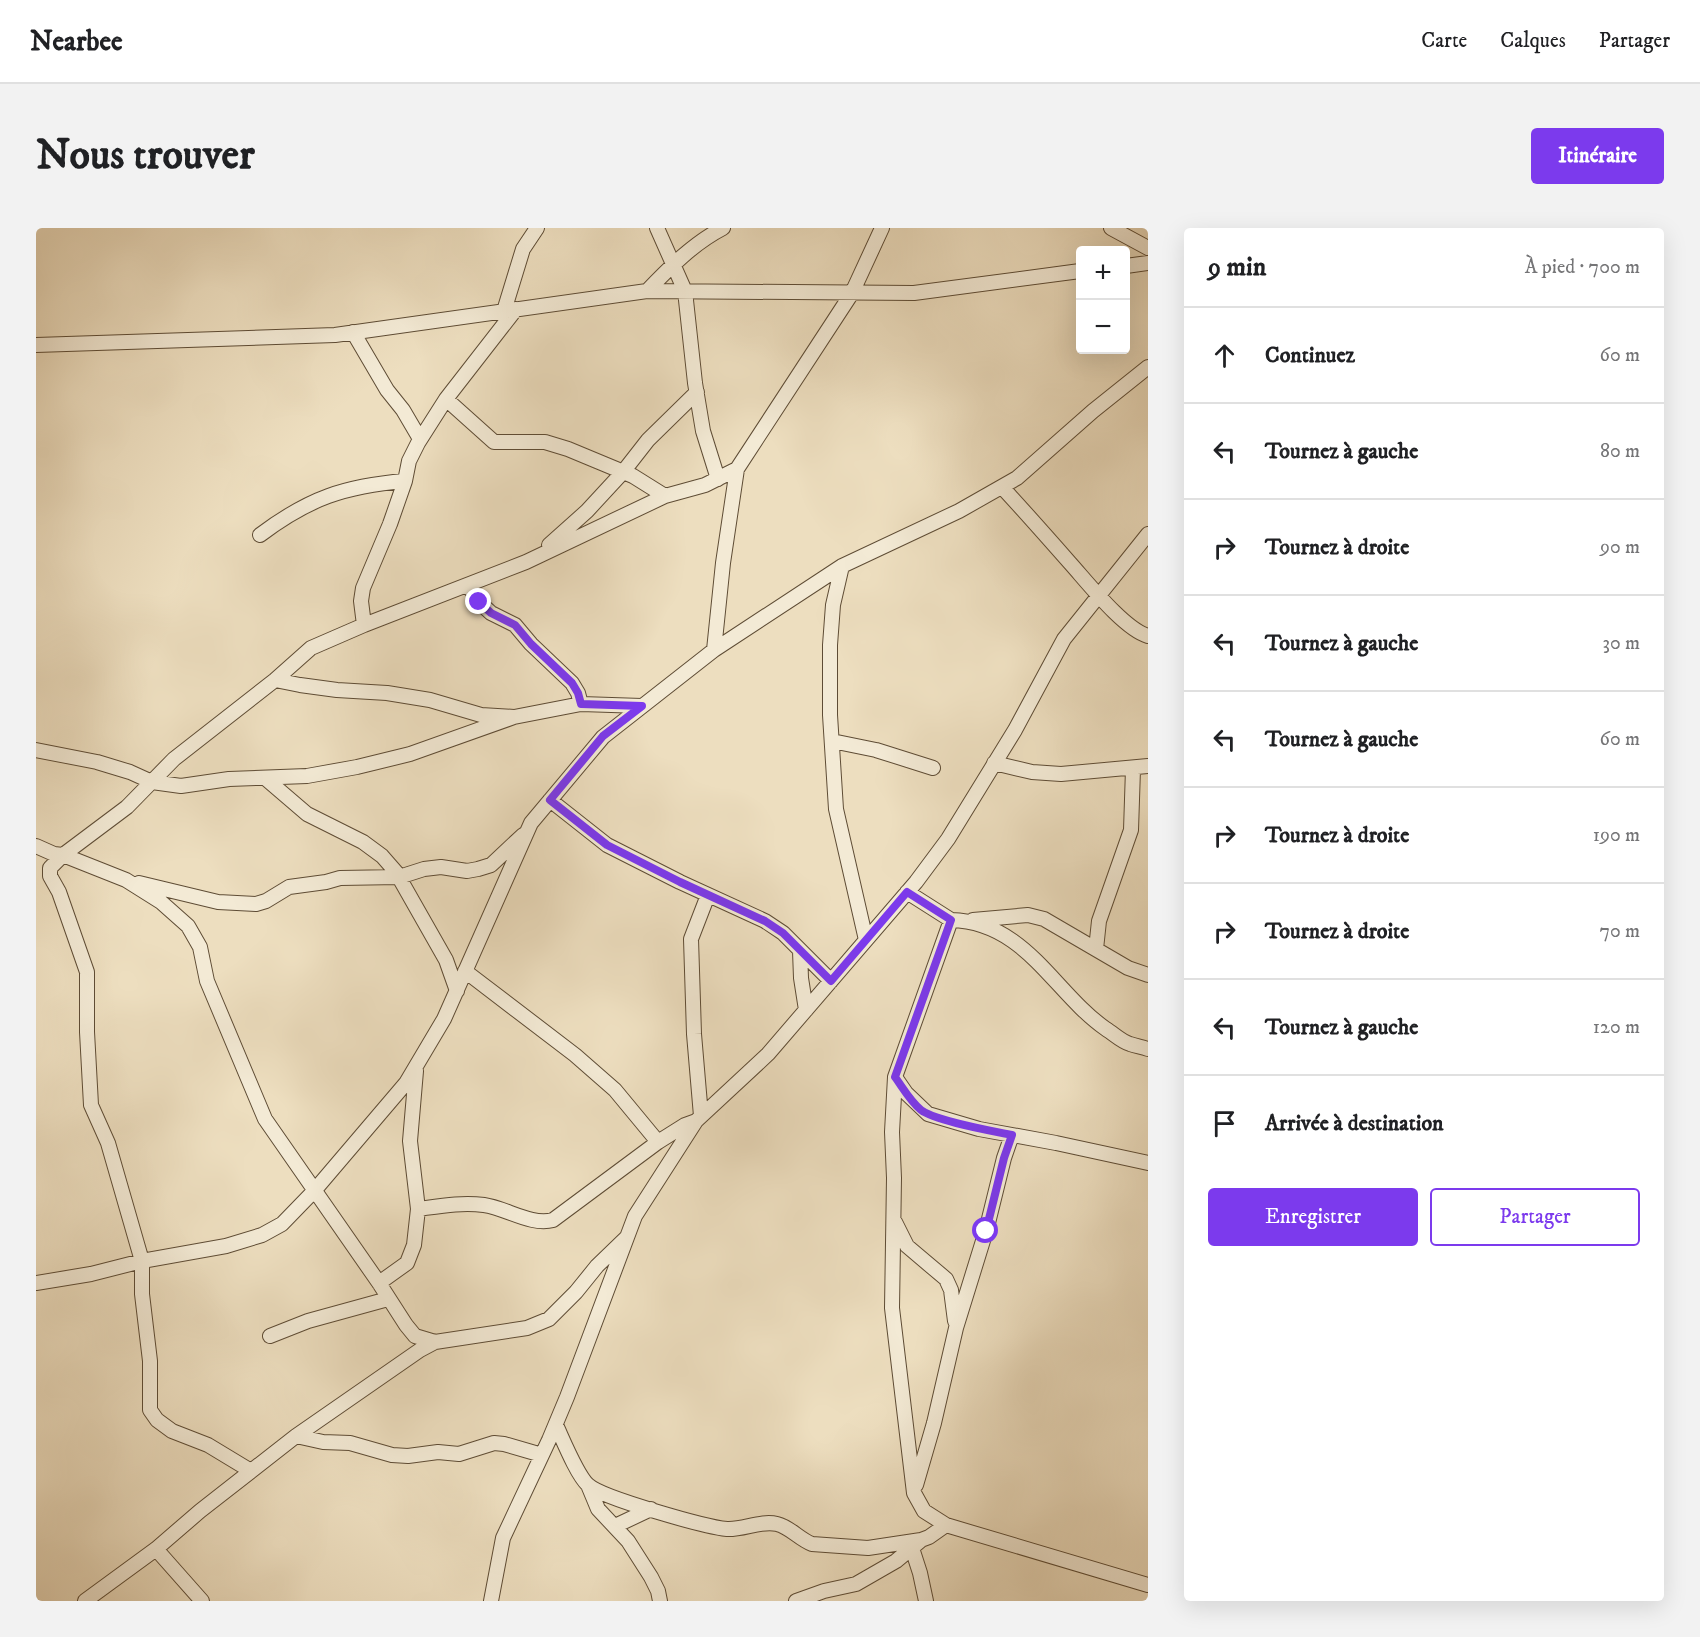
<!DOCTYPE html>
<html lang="fr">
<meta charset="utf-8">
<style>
:root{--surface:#fff;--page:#f2f2f2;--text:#202124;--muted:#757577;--line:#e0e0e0;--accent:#7c3aed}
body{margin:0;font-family:"IM FELL DW Pica",serif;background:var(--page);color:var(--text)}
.controls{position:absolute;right:18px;top:18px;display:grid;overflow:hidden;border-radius:6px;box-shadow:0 6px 24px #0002}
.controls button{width:54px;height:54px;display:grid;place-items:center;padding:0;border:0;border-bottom:2px solid var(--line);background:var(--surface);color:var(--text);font:30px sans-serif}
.stop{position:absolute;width:18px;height:18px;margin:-14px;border:4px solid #7c3aed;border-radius:50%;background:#fff}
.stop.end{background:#7c3aed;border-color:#fff;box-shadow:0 2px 6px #0008}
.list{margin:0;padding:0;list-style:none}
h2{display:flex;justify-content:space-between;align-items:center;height:78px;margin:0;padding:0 24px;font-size:26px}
h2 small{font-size:20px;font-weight:400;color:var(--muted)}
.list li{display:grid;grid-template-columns:39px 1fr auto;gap:18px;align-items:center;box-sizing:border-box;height:96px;padding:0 24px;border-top:2px solid var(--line)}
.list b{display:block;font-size:22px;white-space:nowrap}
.list em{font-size:20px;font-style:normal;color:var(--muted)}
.actions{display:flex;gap:12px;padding:18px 24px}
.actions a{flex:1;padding:14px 0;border:2px solid var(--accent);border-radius:6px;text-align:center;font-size:21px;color:var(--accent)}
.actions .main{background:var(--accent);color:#fff}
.icon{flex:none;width:33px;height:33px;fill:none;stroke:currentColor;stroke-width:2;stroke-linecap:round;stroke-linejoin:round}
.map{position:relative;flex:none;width:1112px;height:1373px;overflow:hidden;border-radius:6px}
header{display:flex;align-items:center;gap:36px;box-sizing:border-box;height:84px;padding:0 30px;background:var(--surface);border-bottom:2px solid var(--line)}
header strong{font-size:28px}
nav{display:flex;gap:33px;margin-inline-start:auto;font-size:21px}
.intro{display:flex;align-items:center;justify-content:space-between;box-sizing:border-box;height:144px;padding:0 36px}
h1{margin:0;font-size:42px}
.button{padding:15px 27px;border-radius:6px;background:var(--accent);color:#fff;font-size:21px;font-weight:700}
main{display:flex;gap:36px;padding:0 36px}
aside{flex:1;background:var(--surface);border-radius:6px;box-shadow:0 6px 24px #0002}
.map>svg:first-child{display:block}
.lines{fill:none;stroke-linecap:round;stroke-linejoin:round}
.street-casing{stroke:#5e4c35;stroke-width:16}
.street{stroke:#f3ead5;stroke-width:14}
.route{stroke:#7c3aed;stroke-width:8}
</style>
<header>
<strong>Nearbee</strong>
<nav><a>Carte</a><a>Calques</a><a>Partager</a></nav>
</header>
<div class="intro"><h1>Nous trouver</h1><a class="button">Itinéraire</a></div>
<main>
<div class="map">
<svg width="1112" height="1373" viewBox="0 0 1112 1373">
<rect width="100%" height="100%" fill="#eddebf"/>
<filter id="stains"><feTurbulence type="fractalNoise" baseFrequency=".00333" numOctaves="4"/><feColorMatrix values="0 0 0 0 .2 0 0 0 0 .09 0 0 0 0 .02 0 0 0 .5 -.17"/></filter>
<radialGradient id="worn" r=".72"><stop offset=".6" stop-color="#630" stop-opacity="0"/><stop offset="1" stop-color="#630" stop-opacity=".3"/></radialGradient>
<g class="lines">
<g class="street-casing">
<path id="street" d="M 621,0 L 649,63 L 659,155 L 667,203 L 682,251
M 1075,0 L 1112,20
M 1090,38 L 1112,35
M 611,63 C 634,39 658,15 687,0
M 468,83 L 487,21 L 501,0
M 317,104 L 351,162 L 367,182 L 384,211
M 0,117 L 299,107 L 611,63 L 878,65 L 1044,43
M 410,171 L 458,214 L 509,214 L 532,221 L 597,248 L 629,268
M 966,259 C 989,284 1012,310 1034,335 C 1052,355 1088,401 1112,408
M 224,307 C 273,270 309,258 369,253
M 513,317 L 551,283 L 587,244 L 612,212 L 661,164
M 806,338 L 797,377 L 794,417 L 794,487 L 800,581 L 830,712
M 432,357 L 443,374 L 455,385 L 479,397 L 495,416 L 536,455 L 542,465 L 545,476
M 328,397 L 325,373 L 327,360 L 354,296 L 369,253 L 373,233 L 382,215 L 410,171 L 480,81
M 678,422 L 687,335 L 701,241 L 816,65 L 846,0
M 239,452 L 264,457 L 301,462 L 351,465 L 394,472 L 445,487 L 478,489 L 545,476 L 606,478
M 796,513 L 840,522 L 897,540
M 0,522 L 61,534 L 94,544 L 116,554 L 145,558 L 193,551 L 271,548 L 321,539 L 374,526 L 478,489
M 958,535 L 996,544 L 1025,546 L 1112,538
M 229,550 L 271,586 L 327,614 L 346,628 L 360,644 L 410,732 L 421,763
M 514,572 L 571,617 L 644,654 L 729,693 L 747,705 L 795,753
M 0,618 L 18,626 L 27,627 L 90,652 L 125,674 L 152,698 L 164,719 L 171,753 L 229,891 L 343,1055 L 370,1097 L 379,1108 L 399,1114
M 103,655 L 182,674 L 220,676 L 230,673 L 253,659 L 290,654 L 304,650 L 363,649 L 388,641 L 405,639 L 431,643 L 442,641 L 455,637 L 487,607
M 871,664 L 915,692 L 859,849 L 856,904 L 858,950 L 856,1080 L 878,1265 L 888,1283 L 910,1297 L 1112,1357
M 915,692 C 990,694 1017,764 1070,801 C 1078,806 1086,814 1094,816 C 1100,818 1106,819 1112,821
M 937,692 L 992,687 L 1008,691 L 1092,740 L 1112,747
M 1060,721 L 1063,693 L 1095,602 L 1097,541
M 764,723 L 765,750 L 770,782
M 429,743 L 539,827 L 579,862 L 622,914
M 859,849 L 870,865 L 892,886 L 943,901 L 1020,915 L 1112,935
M 665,888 L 658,806 L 655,711 L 672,667
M 382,981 C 404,978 426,974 448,977 C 470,980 495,998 517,992 L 622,914 L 649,897 L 660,893
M 859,994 L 871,1018 L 910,1051 L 915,1062 L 919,1093
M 0,1055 L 55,1046 L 106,1033 L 190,1018 L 226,1007 L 246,996 L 278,963 L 370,855 L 408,791 L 495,595 L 567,509 L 678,422 L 806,338 L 923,283 L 981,250 L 1057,183 L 1112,139
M 343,1055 L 371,1035 L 378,1017 L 382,981 L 374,913 L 380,843
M 234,1108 L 272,1093 L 352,1071
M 520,1197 C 527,1212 541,1247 552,1257 C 566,1270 670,1299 691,1301 C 707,1302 725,1292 741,1296 C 754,1299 763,1311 776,1316 L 832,1320 L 885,1312 L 893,1309 L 910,1297
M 260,1208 L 287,1214 L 314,1215 L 356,1227 L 372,1228 L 402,1224 L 423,1226 L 458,1215 L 468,1216 L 506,1227
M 215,1243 L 172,1217 L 136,1203 L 121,1192 L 114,1182 L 114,1133 L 106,1066 L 106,1033 L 72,915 L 55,877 L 51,804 L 51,744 L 23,664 L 14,648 L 14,640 L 27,627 L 91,579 L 138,531 L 239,452 L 275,420 L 328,397 L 490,334 L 629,268 L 669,257 L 701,241
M 552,1257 L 562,1281 L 592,1313 L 615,1349 L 622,1363 L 624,1373
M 880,1257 L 898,1195 L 920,1100 L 950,1003 L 968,930 L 976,907
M 579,1298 L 615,1281
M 874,1314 L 884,1345 L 890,1373
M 120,1321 L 166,1373
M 49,1373 L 120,1321 L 164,1283 L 260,1208 L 384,1122 L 399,1114 L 491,1100 L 513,1091 L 540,1064 L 561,1038 L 590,1010
M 455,1373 L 467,1310 L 513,1212 L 531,1169 L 599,988 L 660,893 L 732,826 L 880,654 L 912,611 L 979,502 L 1028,411 L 1112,306
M 760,1373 L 788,1363 L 820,1356 L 860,1333 L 884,1313"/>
</g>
<use href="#street" class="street"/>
</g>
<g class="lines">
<path class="route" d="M 443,374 L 455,385 L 479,397 L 495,416 L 536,455 L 542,465 L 545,476 L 606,478 L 567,508 L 514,572 L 571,617 L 644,654 L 729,693 L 747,705 L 795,753 L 871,664 L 915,692 L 859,849 C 867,860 874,873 885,882 C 899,893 957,903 976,907 L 968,930 L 950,1003"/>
</g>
<rect width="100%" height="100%" filter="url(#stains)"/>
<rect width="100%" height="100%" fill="url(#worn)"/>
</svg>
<div class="controls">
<button>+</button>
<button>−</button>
</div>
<div class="stop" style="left:950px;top:1003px"></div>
<div class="stop end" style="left:443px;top:374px"></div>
</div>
<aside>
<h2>9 min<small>À pied · 700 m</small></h2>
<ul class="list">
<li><svg class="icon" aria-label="ahead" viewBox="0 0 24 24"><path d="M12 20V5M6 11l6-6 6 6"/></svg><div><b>Continuez</b></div><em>60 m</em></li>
<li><svg class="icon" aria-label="left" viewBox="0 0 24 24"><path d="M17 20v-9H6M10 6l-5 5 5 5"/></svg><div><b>Tournez à gauche</b></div><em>80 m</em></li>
<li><svg class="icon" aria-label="right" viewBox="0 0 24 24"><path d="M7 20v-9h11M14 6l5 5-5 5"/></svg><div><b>Tournez à droite</b></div><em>90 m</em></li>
<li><svg class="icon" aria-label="left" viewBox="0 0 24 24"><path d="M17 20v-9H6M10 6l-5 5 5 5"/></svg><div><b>Tournez à gauche</b></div><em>30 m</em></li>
<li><svg class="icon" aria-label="left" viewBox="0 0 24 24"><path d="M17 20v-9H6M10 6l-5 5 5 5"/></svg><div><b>Tournez à gauche</b></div><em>60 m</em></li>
<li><svg class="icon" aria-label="right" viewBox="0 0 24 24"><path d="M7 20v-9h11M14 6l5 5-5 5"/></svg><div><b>Tournez à droite</b></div><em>190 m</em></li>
<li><svg class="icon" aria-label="right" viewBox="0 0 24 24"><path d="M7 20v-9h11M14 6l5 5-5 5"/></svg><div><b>Tournez à droite</b></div><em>70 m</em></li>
<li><svg class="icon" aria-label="left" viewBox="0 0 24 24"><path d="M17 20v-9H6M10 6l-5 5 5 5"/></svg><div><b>Tournez à gauche</b></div><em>120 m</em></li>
<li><svg class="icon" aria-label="arrive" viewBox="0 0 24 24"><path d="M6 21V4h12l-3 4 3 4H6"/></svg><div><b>Arrivée à destination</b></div></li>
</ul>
<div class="actions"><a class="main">Enregistrer</a><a>Partager</a></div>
</aside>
</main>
